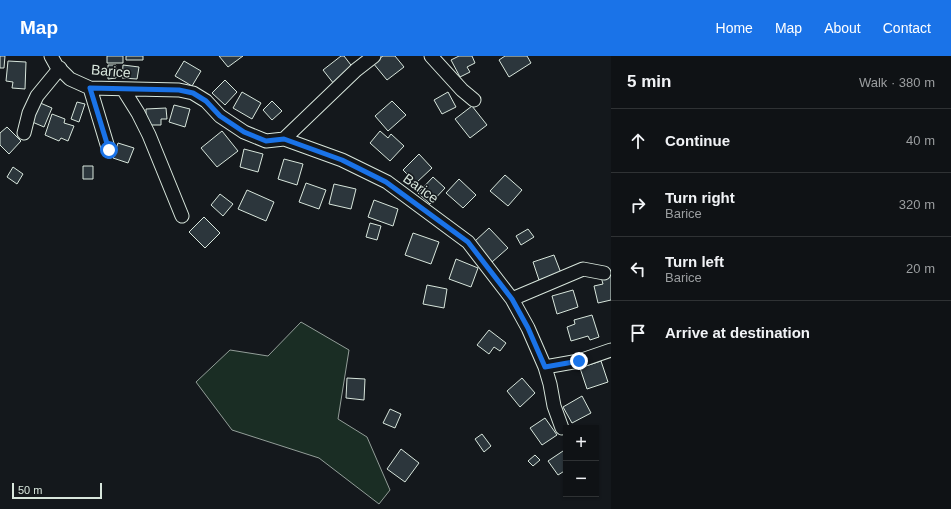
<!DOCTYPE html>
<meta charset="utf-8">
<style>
:root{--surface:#0f1215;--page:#1d2022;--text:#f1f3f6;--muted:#9b9ea0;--line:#2f3234;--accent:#1a73e8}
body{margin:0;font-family:Arial,sans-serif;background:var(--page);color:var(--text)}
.controls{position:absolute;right:12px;bottom:12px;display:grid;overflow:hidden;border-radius:0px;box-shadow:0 1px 3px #0004}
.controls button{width:36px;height:36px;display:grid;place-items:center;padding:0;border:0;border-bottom:1px solid var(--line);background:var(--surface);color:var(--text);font:20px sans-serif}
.scale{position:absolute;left:12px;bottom:10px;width:90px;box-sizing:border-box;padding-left:4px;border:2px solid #d8e6dc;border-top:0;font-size:11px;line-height:14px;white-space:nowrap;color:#d8e6dc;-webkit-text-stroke:3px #14181c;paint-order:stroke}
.stop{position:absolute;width:12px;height:12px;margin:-9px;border:3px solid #1a73e8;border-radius:50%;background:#fff}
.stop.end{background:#1a73e8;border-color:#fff;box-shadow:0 1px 4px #0008}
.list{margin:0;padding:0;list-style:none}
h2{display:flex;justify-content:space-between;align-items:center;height:52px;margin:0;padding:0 16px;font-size:17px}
h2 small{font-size:13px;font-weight:400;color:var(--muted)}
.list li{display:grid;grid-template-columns:26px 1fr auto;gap:12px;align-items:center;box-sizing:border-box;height:64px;padding:0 16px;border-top:1px solid var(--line)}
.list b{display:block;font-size:15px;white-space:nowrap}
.list p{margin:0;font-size:13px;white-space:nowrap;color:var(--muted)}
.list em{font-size:13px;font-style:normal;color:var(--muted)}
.icon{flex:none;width:22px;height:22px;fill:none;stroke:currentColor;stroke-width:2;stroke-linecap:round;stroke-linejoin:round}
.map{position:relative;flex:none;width:611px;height:453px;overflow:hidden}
header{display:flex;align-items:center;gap:24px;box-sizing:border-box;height:56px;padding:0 20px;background:var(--accent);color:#fff}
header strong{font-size:19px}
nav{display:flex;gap:22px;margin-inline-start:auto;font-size:14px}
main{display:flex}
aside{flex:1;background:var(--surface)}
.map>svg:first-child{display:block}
.green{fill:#1a2d24;stroke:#939e99}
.building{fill:#2c363c;stroke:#d8e6dc}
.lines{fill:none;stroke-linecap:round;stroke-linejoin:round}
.minor-casing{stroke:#d8e6dc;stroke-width:15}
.minor{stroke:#14181c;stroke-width:13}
.route{stroke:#1a73e8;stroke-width:5}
.labels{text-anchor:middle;stroke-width:3;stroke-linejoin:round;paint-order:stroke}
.street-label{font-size:14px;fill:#d8e6dc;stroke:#14181c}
</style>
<header>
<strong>Map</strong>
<nav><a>Home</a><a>Map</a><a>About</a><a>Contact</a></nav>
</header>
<main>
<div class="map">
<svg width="611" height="453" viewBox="0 0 611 453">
<rect width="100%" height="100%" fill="#14181c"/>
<path class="green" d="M 301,266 L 349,294 L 338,363 L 367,381 L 390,434 L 379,448 L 319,402 L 232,374 L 196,326 L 230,294 L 268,300 Z"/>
<path class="building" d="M 0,0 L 5,0 L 4,12 L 0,12 Z
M 107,0 L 123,0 L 123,7 L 107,7 Z
M 126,0 L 143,0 L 143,4 L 126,4 Z
M 219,0 L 243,0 L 228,11 Z
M 341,0 L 344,0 L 354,13 L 334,28 L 323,14 Z
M 383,0 L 395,0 L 404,11 L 387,24 L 373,7 Z
M 459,0 L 472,0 L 475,7 L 467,11 L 470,16 L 460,21 L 451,4 Z
M 505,0 L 527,0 L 531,7 L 509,21 L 499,4 Z
M 8,5 L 26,6 L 25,33 L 12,32 L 13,26 L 6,25 Z
M 184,5 L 201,15 L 192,30 L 175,20 Z
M 108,9 L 116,9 L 116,22 L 108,23 Z
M 123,9 L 139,11 L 137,23 L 122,22 Z
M 225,24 L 237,36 L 225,49 L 212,37 Z
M 242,36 L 261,47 L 252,63 L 233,52 Z
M 448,36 L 456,51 L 442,58 L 434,44 Z
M 272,45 L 282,55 L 272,64 L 263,54 Z
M 392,45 L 406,59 L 388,75 L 375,60 Z
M 38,46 L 52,52 L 44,71 L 30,65 Z
M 77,46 L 85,48 L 79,66 L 71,63 Z
M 174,49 L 190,53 L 185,71 L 169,66 Z
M 472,50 L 487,69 L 470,82 L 455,63 Z
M 166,52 L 167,63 L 161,63 L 161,69 L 146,69 L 146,53 Z
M 52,58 L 65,63 L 64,67 L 74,70 L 68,85 L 61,82 L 59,85 L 45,79 Z
M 7,71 L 21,85 L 9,98 L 0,89 L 0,77 Z
M 222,75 L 238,95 L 217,111 L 201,92 Z
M 380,75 L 388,82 L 391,78 L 404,90 L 390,105 L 370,87 Z
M 118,87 L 134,92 L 128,107 L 113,102 Z
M 244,93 L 263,98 L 258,116 L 240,111 Z
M 419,98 L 432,112 L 416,127 L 403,114 Z
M 284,103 L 303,108 L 297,129 L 278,123 Z
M 83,110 L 93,110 L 93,123 L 83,123 Z
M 13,111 L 23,118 L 17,128 L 7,121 Z
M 505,119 L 522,134 L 508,150 L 490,135 Z
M 433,121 L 445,132 L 430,148 L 418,137 Z
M 459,123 L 476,139 L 463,152 L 446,137 Z
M 306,127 L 326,134 L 319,153 L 299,146 Z
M 334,128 L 356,133 L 351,153 L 329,148 Z
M 247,134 L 274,146 L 266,165 L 238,153 Z
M 220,138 L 233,148 L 223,160 L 211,149 Z
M 374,144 L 398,153 L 393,170 L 368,161 Z
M 204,161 L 220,177 L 205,192 L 189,176 Z
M 370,167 L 381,170 L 377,184 L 366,181 Z
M 489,172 L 508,192 L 492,206 L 474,186 Z
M 528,173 L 534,181 L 521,189 L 516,180 Z
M 413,177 L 439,186 L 431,208 L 405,199 Z
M 554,199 L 561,217 L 539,224 L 533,206 Z
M 456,203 L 478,212 L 471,231 L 449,223 Z
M 611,218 L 611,244 L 598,247 L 594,230 L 603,228 L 601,221 Z
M 427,229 L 447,233 L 444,252 L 423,248 Z
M 573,234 L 578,251 L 557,258 L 552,240 Z
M 592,259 L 599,281 L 590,284 L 588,280 L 571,285 L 567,271 L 575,268 L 574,264 Z
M 489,274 L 506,287 L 500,295 L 494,291 L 489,298 L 477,289 Z
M 601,305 L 608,326 L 587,333 L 580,312 Z
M 347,322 L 365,323 L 364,344 L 346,342 Z
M 522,322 L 535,337 L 520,351 L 507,335 Z
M 582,340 L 591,357 L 572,367 L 563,351 Z
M 390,353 L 401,358 L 395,372 L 383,367 Z
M 545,362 L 557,379 L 542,389 L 530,372 Z
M 482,378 L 491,390 L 484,396 L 475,383 Z
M 401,393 L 419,407 L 405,426 L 387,413 Z
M 566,393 L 566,414 L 558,419 L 548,405 Z
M 535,399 L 540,404 L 533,410 L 528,405 Z"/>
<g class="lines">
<g class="minor-casing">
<path id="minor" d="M 51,0 L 56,9 L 70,23 L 90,32 L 179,34 L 193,37 L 206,45 L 220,60 L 244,76 L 266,85 L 284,83 L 342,104 L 387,126 L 468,186 L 512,243 L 528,272 L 545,311 L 550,328 L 554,350 L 562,372
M 431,0 L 462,34 L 474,44
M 90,32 L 109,95
M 123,33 L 138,57 L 149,79 L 182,160
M 24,77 L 29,57 L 37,40 L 60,12
M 284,83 L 356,14 L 374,0
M 512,243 L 583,213 L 604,217
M 545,311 L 579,305 L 611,294"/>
</g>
<use href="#minor" class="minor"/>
</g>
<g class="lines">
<path class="route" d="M 109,94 L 90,32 L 179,34 L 193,37 L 206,45 L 220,60 L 244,76 L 266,85 L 284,83 L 342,104 L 386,126 L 468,186 L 512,243 L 528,272 L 545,311 L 579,305"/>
</g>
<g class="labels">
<g class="street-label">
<text transform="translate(111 15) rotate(5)" y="5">Barice</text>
<text transform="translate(421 132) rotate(36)" y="5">Barice</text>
</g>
</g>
</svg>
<div class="controls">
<button>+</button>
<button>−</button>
</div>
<div class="scale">50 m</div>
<div class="stop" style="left:109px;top:94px"></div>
<div class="stop end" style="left:579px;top:305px"></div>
</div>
<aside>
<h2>5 min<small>Walk · 380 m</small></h2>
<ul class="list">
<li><svg class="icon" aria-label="ahead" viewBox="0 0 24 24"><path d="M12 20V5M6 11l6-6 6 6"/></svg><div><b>Continue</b></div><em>40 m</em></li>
<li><svg class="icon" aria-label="right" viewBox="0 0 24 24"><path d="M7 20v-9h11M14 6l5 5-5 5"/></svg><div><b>Turn right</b><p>Barice</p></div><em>320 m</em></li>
<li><svg class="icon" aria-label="left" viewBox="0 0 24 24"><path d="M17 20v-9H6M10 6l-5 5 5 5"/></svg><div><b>Turn left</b><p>Barice</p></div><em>20 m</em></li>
<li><svg class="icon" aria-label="arrive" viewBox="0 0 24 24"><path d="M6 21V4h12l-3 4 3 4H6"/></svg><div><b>Arrive at destination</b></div></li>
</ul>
</aside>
</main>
